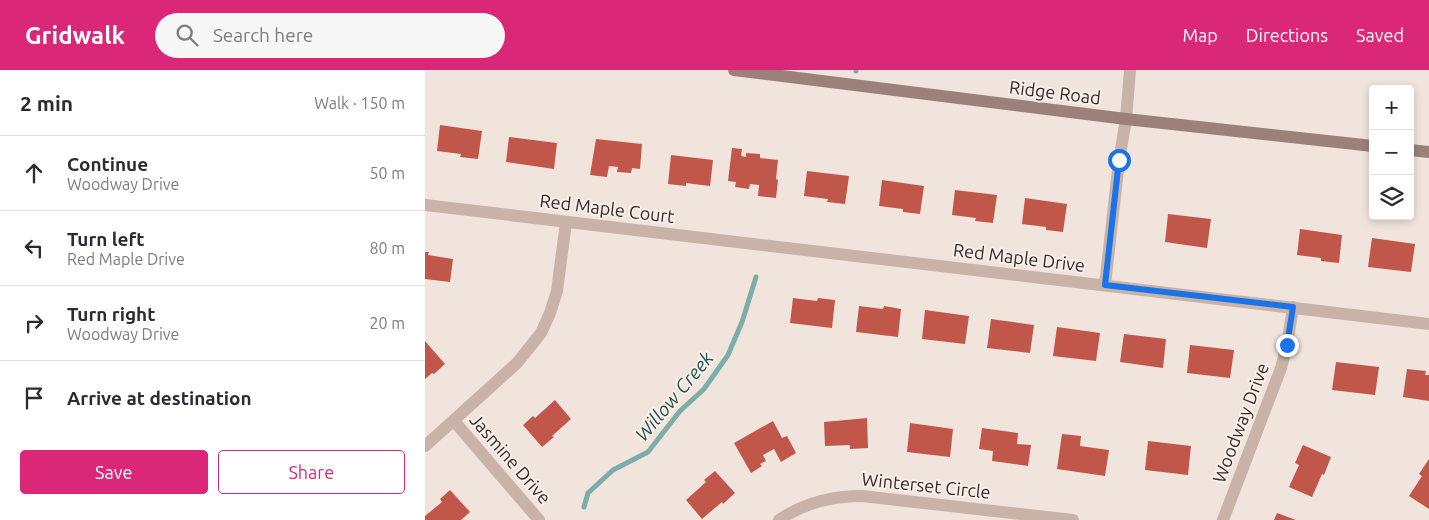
<!DOCTYPE html>
<meta charset="utf-8">
<style>
:root{--surface:#fff;--page:#f7f7f7;--text:#2b2b33;--muted:#7c7c81;--line:#e1e1e2;--accent:#db2777}
body{margin:0;font-family:Ubuntu,sans-serif;background:var(--page);color:var(--text)}
.controls{position:absolute;right:15px;top:15px;display:grid;overflow:hidden;border-radius:5px;box-shadow:0 2px 8px #0003}
.controls button{width:45px;height:45px;display:grid;place-items:center;padding:0;border:0;border-bottom:1px solid var(--line);background:var(--surface);color:var(--text);font:25px sans-serif}
.stop{position:absolute;width:15px;height:15px;margin:-11px;border:4px solid #1a73e8;border-radius:50%;background:#fff}
.stop.end{background:#1a73e8;border-color:#fff;box-shadow:0 1px 5px #0008}
.list{margin:0;padding:0;list-style:none}
h2{display:flex;justify-content:space-between;align-items:center;height:65px;margin:0;padding:0 20px;font-size:21px}
h2 small{font-size:16px;font-weight:400;color:var(--muted)}
.list li{display:grid;grid-template-columns:32px 1fr auto;gap:15px;align-items:center;box-sizing:border-box;height:75px;padding:0 20px;border-top:1px solid var(--line)}
.list b{display:block;font-size:19px;white-space:nowrap}
.list p{margin:0;font-size:16px;white-space:nowrap;color:var(--muted)}
.list em{font-size:16px;font-style:normal;color:var(--muted)}
.actions{display:flex;gap:10px;padding:15px 20px}
.actions a{flex:1;padding:11px 0;border:1px solid var(--accent);border-radius:5px;text-align:center;font-size:18px;color:var(--accent)}
.actions .main{background:var(--accent);color:#fff}
.icon{flex:none;width:28px;height:28px;fill:none;stroke:currentColor;stroke-width:2;stroke-linecap:round;stroke-linejoin:round}
.map{position:relative;flex:none;width:1004px;height:450px;overflow:hidden}
header{display:flex;align-items:center;gap:30px;box-sizing:border-box;height:70px;padding:0 25px;background:var(--accent);color:#fff}
header strong{font-size:24px}
nav{display:flex;gap:28px;margin-inline-start:auto;font-size:18px}
.search{width:350px;height:45px;background:var(--page);display:flex;align-items:center;gap:12px;box-sizing:border-box;padding:0 18px;border-radius:28px;color:var(--muted);font-size:19px}
main{display:flex}
aside{flex:1;background:var(--surface)}
.map>svg:first-child{display:block}
.lines{fill:none;stroke-linecap:round;stroke-linejoin:round}
.stream{stroke:#7cada8;stroke-width:5}
.building{fill:#c1564a}
.street{stroke:#c9b2a8;stroke-width:12}
.secondary{stroke:#9c817a;stroke-width:12}
.route{stroke:#1a73e8;stroke-width:6}
.labels{text-anchor:middle;stroke-width:4;stroke-linejoin:round;paint-order:stroke}
.street-label{font-size:18px;fill:#362b28;stroke:#f9efe8}
.water-label{font-size:19px;font-style:italic;fill:#1f5651;stroke:#f9efe8}
</style>
<header>
<strong>Gridwalk</strong>
<div class="search"><svg class="icon" aria-label="search" viewBox="0 0 24 24"><circle cx="10" cy="10" r="6"/><path d="M15 15l6 6"/></svg>Search here</div>
<nav><a>Map</a><a>Directions</a><a>Saved</a></nav>
</header>
<main>
<aside>
<h2>2 min<small>Walk · 150 m</small></h2>
<ul class="list">
<li><svg class="icon" aria-label="ahead" viewBox="0 0 24 24"><path d="M12 20V5M6 11l6-6 6 6"/></svg><div><b>Continue</b><p>Woodway Drive</p></div><em>50 m</em></li>
<li><svg class="icon" aria-label="left" viewBox="0 0 24 24"><path d="M17 20v-9H6M10 6l-5 5 5 5"/></svg><div><b>Turn left</b><p>Red Maple Drive</p></div><em>80 m</em></li>
<li><svg class="icon" aria-label="right" viewBox="0 0 24 24"><path d="M7 20v-9h11M14 6l5 5-5 5"/></svg><div><b>Turn right</b><p>Woodway Drive</p></div><em>20 m</em></li>
<li><svg class="icon" aria-label="arrive" viewBox="0 0 24 24"><path d="M6 21V4h12l-3 4 3 4H6"/></svg><div><b>Arrive at destination</b></div></li>
</ul>
<div class="actions"><a class="main">Save</a><a>Share</a></div>
</aside>
<div class="map">
<svg width="1004" height="450" viewBox="0 0 1004 450">
<rect width="100%" height="100%" fill="#f1e4dc"/>
<g class="lines">
<path class="stream" d="M 431,1 L 431,0
M 159,437 L 163,423 L 188,400 L 223,382 L 255,341 L 279,319 L 303,285 L 317,252 L 331,207"/>
</g>
<path class="building" d="M 15,55 L 57,61 L 53,89 L 35,87 L 36,84 L 12,81 Z
M 84,67 L 132,73 L 129,99 L 81,92 Z
M 171,69 L 217,74 L 215,99 L 207,98 L 206,103 L 192,102 L 193,97 L 184,96 L 182,107 L 165,105 Z
M 307,78 L 317,79 L 316,86 L 321,87 L 321,83 L 335,84 L 335,88 L 353,90 L 351,109 L 353,110 L 351,128 L 333,126 L 334,115 L 325,114 L 324,119 L 310,117 L 311,112 L 303,111 Z
M 246,85 L 288,90 L 285,116 L 261,113 L 261,116 L 243,114 Z
M 382,101 L 424,106 L 420,134 L 402,132 L 403,129 L 379,126 Z
M 457,110 L 499,116 L 495,144 L 478,142 L 478,139 L 454,136 Z
M 530,120 L 572,125 L 568,153 L 550,151 L 551,148 L 527,145 Z
M 600,128 L 642,134 L 638,162 L 621,160 L 621,157 L 597,154 Z
M 743,144 L 786,149 L 782,178 L 740,172 Z
M 875,159 L 917,165 L 914,193 L 896,191 L 896,188 L 872,185 Z
M 947,168 L 990,174 L 986,202 L 943,197 Z
M 0,182 L 4,182 L 3,185 L 28,189 L 25,212 L 0,209 Z
M 368,228 L 392,231 L 393,228 L 410,230 L 407,258 L 365,253 Z
M 434,236 L 458,239 L 459,236 L 476,239 L 473,267 L 431,262 Z
M 500,240 L 544,246 L 540,274 L 497,269 Z
M 566,249 L 609,255 L 605,283 L 562,278 Z
M 632,257 L 675,263 L 671,291 L 628,286 Z
M 699,264 L 741,269 L 738,298 L 695,292 Z
M 0,271 L 20,294 L 9,304 L 7,303 L 0,309 Z
M 765,275 L 809,280 L 805,308 L 762,303 Z
M 911,292 L 954,297 L 950,325 L 907,320 Z
M 982,299 L 1001,301 L 1000,305 L 1004,305 L 1004,331 L 978,327 Z
M 130,330 L 146,349 L 127,366 L 129,367 L 117,377 L 98,355 L 108,346 L 110,348 Z
M 442,348 L 443,378 L 425,379 L 425,375 L 400,376 L 399,352 Z
M 348,351 L 357,368 L 362,366 L 371,383 L 356,392 L 349,379 L 338,385 L 341,391 L 335,394 L 337,396 L 326,403 L 309,373 Z
M 485,353 L 528,359 L 525,387 L 482,382 Z
M 557,358 L 593,363 L 592,374 L 606,375 L 603,396 L 567,391 L 568,381 L 554,379 Z
M 637,364 L 656,366 L 655,376 L 684,380 L 680,406 L 632,399 Z
M 723,371 L 766,376 L 763,405 L 720,400 Z
M 878,375 L 906,387 L 899,405 L 897,404 L 887,427 L 864,417 L 874,395 L 870,393 Z
M 1004,389 L 1004,439 L 984,426 L 997,406 L 994,404 Z
M 290,401 L 310,423 L 298,434 L 297,432 L 277,449 L 261,430 L 281,412 L 279,410 Z
M 25,420 L 45,442 L 36,450 L 0,450 L 0,446 L 17,432 L 15,429 Z
M 852,443 L 871,450 L 849,450 Z"/>
<g class="lines">
<path class="street" d="M 0,135 L 1004,254
M 680,215 L 694,91 L 701,49 L 705,0
M 29,351 L 114,450
M 0,376 L 92,293 L 116,263 L 125,243 L 132,221 L 141,152
M 354,450 C 379,433 408,426 437,426 L 648,450
M 798,450 L 856,298 L 862,275 L 868,237"/>
<path class="secondary" d="M 309,0 L 701,49 L 948,76
M 985,80 L 1004,82"/>
</g>
<g class="lines">
<path class="route" d="M 694,90 L 680,215 L 868,237 L 862,275"/>
</g>
<g class="labels">
<g class="street-label">
<text transform="translate(630 23) rotate(7)" y="6">Ridge Road</text>
<text transform="translate(182 139) rotate(7)" y="6">Red Maple Court</text>
<text transform="translate(594 188) rotate(7)" y="6">Red Maple Drive</text>
<text transform="translate(816 353) rotate(-69)" y="6">Woodway Drive</text>
<text transform="translate(85 389) rotate(49)" y="6">Jasmine Drive</text>
<text transform="translate(501 416) rotate(6)" y="6">Winterset Circle</text>
</g>
<g class="water-label">
<text transform="translate(249 326) rotate(-50)" y="7">Willow Creek</text>
</g>
</g>
</svg>
<div class="controls">
<button>+</button>
<button>−</button>
<button><svg class="icon" aria-label="layers" viewBox="0 0 24 24"><path d="M12 4l9 5-9 5-9-5zM3 14l9 5 9-5"/></svg></button>
</div>
<div class="stop" style="left:694px;top:90px"></div>
<div class="stop end" style="left:862px;top:275px"></div>
</div>
</main>
